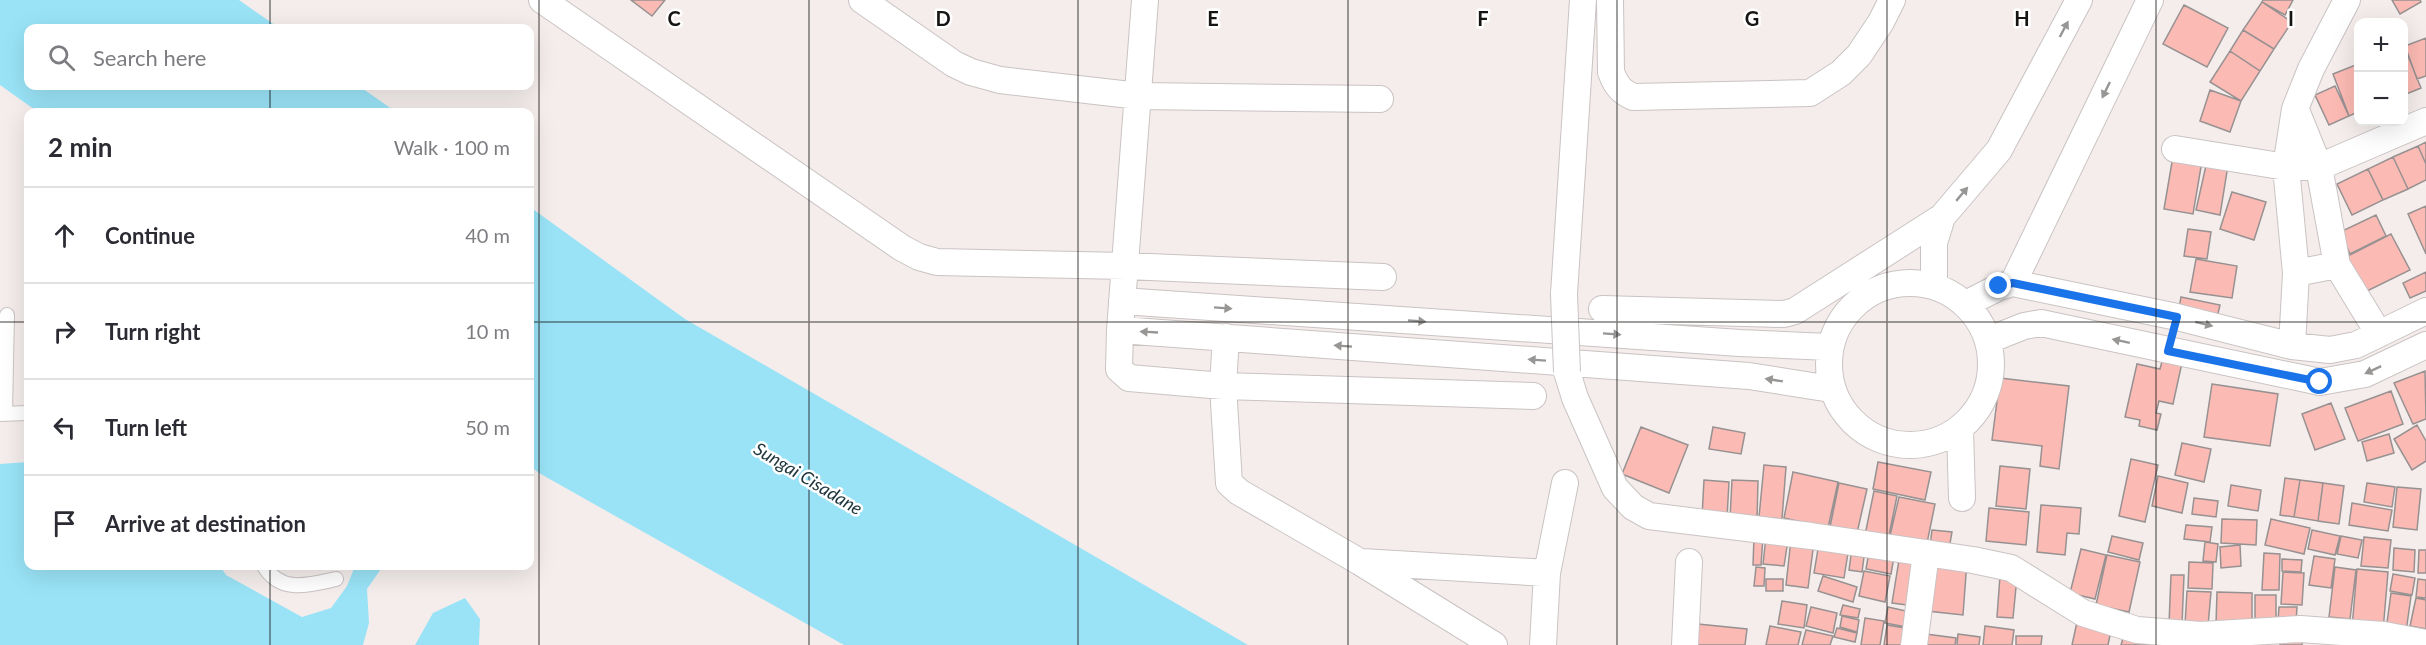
<!DOCTYPE html>
<meta charset="utf-8">
<style>
:root{--surface:#fff;--page:#f7f7f7;--text:#2b2b33;--muted:#7c7c81;--line:#e1e1e2}
body{margin:0;font-family:Lato,sans-serif;background:var(--page);color:var(--text)}
.controls{position:absolute;right:18px;top:18px;display:grid;overflow:hidden;border-radius:12px;box-shadow:0 6px 24px #0002}
.controls button{width:54px;height:54px;display:grid;place-items:center;padding:0;border:0;border-bottom:2px solid var(--line);background:var(--surface);color:var(--text);font:30px sans-serif}
.stop{position:absolute;width:18px;height:18px;margin:-14px;border:4px solid #1a73e8;border-radius:50%;background:#fff}
.stop.end{background:#1a73e8;border-color:#fff;box-shadow:0 2px 6px #0008}
.list{margin:0;padding:0;list-style:none}
h2{display:flex;justify-content:space-between;align-items:center;height:78px;margin:0;padding:0 24px;font-size:26px}
h2 small{font-size:20px;font-weight:400;color:var(--muted)}
.list li{display:grid;grid-template-columns:39px 1fr auto;gap:18px;align-items:center;box-sizing:border-box;height:96px;padding:0 24px;border-top:2px solid var(--line)}
.list b{display:block;font-size:22px;white-space:nowrap}
.list em{font-size:20px;font-style:normal;color:var(--muted)}
.icon{flex:none;width:33px;height:33px;fill:none;stroke:currentColor;stroke-width:2;stroke-linecap:round;stroke-linejoin:round}
.map{position:relative;flex:none;width:2426px;height:645px;overflow:hidden}
.search{position:absolute;background:var(--surface);box-shadow:0 6px 24px #0002;left:24px;top:24px;width:510px;height:66px;display:flex;align-items:center;gap:15px;box-sizing:border-box;padding:0 21px;border-radius:12px;color:var(--muted);font-size:22px}
.panel{position:absolute;background:var(--surface);box-shadow:0 6px 24px #0002;left:24px;top:108px;width:510px;height:462px;border-radius:12px}
.map>svg:first-child{display:block}
.water{fill:#9ae3f7}
.building{fill:#fcbab4;stroke:#979191;stroke-width:1.5}
.lines{fill:none;stroke-linecap:round;stroke-linejoin:round}
.service-casing{stroke:#cac3c3;stroke-width:16}
.minor-casing{stroke:#cac3c3;stroke-width:28}
.service{stroke:#fff;stroke-width:14}
.minor{stroke:#fff;stroke-width:26}
.minor-bridge-casing{stroke:#cac3c3;stroke-width:28;stroke-linecap:butt}
.minor-bridge{stroke:#fff;stroke-width:26}
.oneway{fill:#979695}
.route{stroke:#1a73e8;stroke-width:8}
.grid{fill:none;stroke:#171514;stroke-width:1.5;stroke-opacity:0.55}
.labels{text-anchor:middle;stroke-width:5;stroke-linejoin:round;paint-order:stroke}
.water-label{font-size:18px;font-style:italic;fill:#1d343b;stroke:#fff}
.grid-label{font-size:20px;text-anchor:middle;font-weight:bold;fill:#171514;stroke:#fff;stroke-width:5;stroke-linejoin:round;paint-order:stroke}
</style>
<div class="map">
<svg width="2426" height="645" viewBox="0 0 2426 645">
<rect width="100%" height="100%" fill="#f4edec"/>
<path class="water" d="M 0,0 L 239,0 L 279,28 L 28,28 L 28,86 L 359,86 L 396,112 L 38,112 L 0,85 Z
M 530,207 L 685,319 L 1248,645 L 844,645 L 539,473 L 530,466 Z
M 28,462 L 28,566 L 220,566 L 226,575 L 302,617 L 331,608 L 347,586 L 355,566 L 383,566 L 367,589 L 369,623 L 363,645 L 0,645 L 0,464 Z
M 465,598 L 480,619 L 479,645 L 415,645 L 433,613 Z"/>
<path class="building" d="M 631,0 L 665,0 L 652,16 Z
M 2263,0 L 2293,0 L 2285,15 L 2262,2 Z
M 2392,0 L 2420,0 L 2421,2 L 2400,14 Z
M 2262,2 L 2292,22 L 2274,49 L 2243,30 Z
M 2184,5 L 2228,28 L 2207,67 L 2163,44 Z
M 2243,30 L 2274,49 L 2260,71 L 2230,51 Z
M 2426,38 L 2426,76 L 2417,79 L 2405,46 Z
M 2404,46 L 2421,88 L 2404,95 Z
M 2230,51 L 2260,71 L 2241,101 L 2210,82 Z
M 2358,64 L 2358,112 L 2349,116 L 2333,74 Z
M 2335,86 L 2349,116 L 2329,125 L 2315,95 Z
M 2210,90 L 2241,101 L 2230,132 L 2200,121 Z
M 2426,142 L 2426,164 L 2418,146 Z
M 2418,146 L 2426,164 L 2426,180 L 2408,189 L 2393,157 Z
M 2173,156 L 2202,161 L 2193,214 L 2164,209 Z
M 2393,157 L 2408,189 L 2383,200 L 2368,169 Z
M 2207,161 L 2228,165 L 2220,215 L 2196,210 Z
M 2368,169 L 2383,200 L 2352,215 L 2337,184 Z
M 2232,192 L 2266,202 L 2254,240 L 2220,229 Z
M 2426,206 L 2426,254 L 2408,214 Z
M 2376,215 L 2386,236 L 2350,254 L 2340,232 Z
M 2188,229 L 2211,232 L 2207,259 L 2184,256 Z
M 2391,234 L 2410,270 L 2365,292 L 2346,257 Z
M 2196,259 L 2237,266 L 2232,298 L 2190,292 Z
M 2426,272 L 2426,291 L 2410,298 L 2403,283 Z
M 2181,297 L 2220,305 L 2216,322 L 2178,315 Z
M 2164,354 L 2183,358 L 2173,404 L 2159,401 L 2156,413 L 2161,414 L 2157,430 L 2139,426 L 2140,420 L 2125,417 L 2137,364 L 2160,369 Z
M 2425,371 L 2426,419 L 2413,424 L 2394,383 Z
M 2000,378 L 2069,386 L 2059,469 L 2040,466 L 2042,446 L 1992,440 Z
M 2212,384 L 2278,394 L 2270,446 L 2204,437 Z
M 2391,391 L 2403,424 L 2358,441 L 2345,408 Z
M 2331,403 L 2345,439 L 2315,450 L 2302,414 Z
M 2417,425 L 2426,441 L 2426,461 L 2412,470 L 2394,439 Z
M 1641,427 L 1688,445 L 1669,493 L 1622,474 Z
M 1713,427 L 1745,433 L 1741,454 L 1709,449 Z
M 2389,434 L 2394,453 L 2367,461 L 2362,442 Z
M 2182,443 L 2211,449 L 2204,482 L 2175,475 Z
M 2131,459 L 2158,465 L 2145,522 L 2119,516 Z
M 1878,462 L 1931,472 L 1925,500 L 1873,489 Z
M 1764,465 L 1786,467 L 1782,519 L 1759,517 Z
M 2000,466 L 2030,469 L 2026,509 L 1996,506 Z
M 1793,472 L 1838,482 L 1828,528 L 1784,518 Z
M 2158,476 L 2188,483 L 2182,513 L 2152,506 Z
M 2285,478 L 2300,480 L 2294,517 L 2280,515 Z
M 1704,480 L 1729,482 L 1727,518 L 1702,517 Z
M 1732,480 L 1758,481 L 1757,520 L 1730,519 Z
M 2300,480 L 2323,483 L 2318,521 L 2294,517 Z
M 1839,483 L 1867,489 L 1857,533 L 1830,527 Z
M 2323,483 L 2344,486 L 2339,524 L 2318,521 Z
M 2367,483 L 2395,487 L 2392,507 L 2364,502 Z
M 2231,485 L 2261,490 L 2258,511 L 2228,506 Z
M 2397,487 L 2421,489 L 2417,530 L 2393,527 Z
M 1874,491 L 1897,496 L 1888,540 L 1865,535 Z
M 1899,497 L 1935,504 L 1926,548 L 1889,540 Z
M 2194,498 L 2218,501 L 2216,517 L 2192,514 Z
M 2352,503 L 2392,510 L 2388,531 L 2349,525 Z
M 2041,505 L 2081,508 L 2079,534 L 2067,533 L 2065,555 L 2037,552 Z
M 1989,508 L 2029,512 L 2026,545 L 1986,541 Z
M 2222,519 L 2257,520 L 2256,545 L 2221,543 Z
M 2271,519 L 2310,528 L 2304,554 L 2265,545 Z
M 2186,525 L 2212,527 L 2210,542 L 2184,539 Z
M 1932,530 L 1952,532 L 1949,549 L 1930,546 Z
M 2312,530 L 2340,536 L 2335,555 L 2308,549 Z
M 2112,536 L 2143,543 L 2139,560 L 2108,552 Z
M 2341,536 L 2362,540 L 2358,558 L 2337,554 Z
M 1754,537 L 1763,537 L 1761,565 L 1753,565 Z
M 1766,537 L 1788,540 L 1784,566 L 1763,564 Z
M 2364,537 L 2391,540 L 2388,568 L 2361,566 Z
M 1791,539 L 1814,542 L 1808,588 L 1786,585 Z
M 2205,542 L 2218,544 L 2216,562 L 2203,561 Z
M 2240,545 L 2241,566 L 2221,568 L 2220,547 Z
M 1870,546 L 1895,551 L 1891,574 L 1866,569 Z
M 2394,548 L 2415,550 L 2414,572 L 2393,570 Z
M 1818,549 L 1848,553 L 1844,578 L 1814,573 Z
M 2081,549 L 2106,555 L 2095,599 L 2070,593 Z
M 2419,550 L 2426,550 L 2426,573 L 2418,573 Z
M 2264,553 L 2280,554 L 2279,590 L 2262,590 Z
M 1851,555 L 1864,557 L 1862,572 L 1849,570 Z
M 2107,555 L 2140,562 L 2129,612 L 2096,605 Z
M 2314,556 L 2335,559 L 2331,588 L 2309,585 Z
M 1931,558 L 1967,561 L 1963,615 L 1927,611 Z
M 2282,559 L 2302,560 L 2301,572 L 2282,571 Z
M 1899,560 L 1921,563 L 1915,606 L 1892,603 Z
M 2189,562 L 2213,563 L 2212,589 L 2188,588 Z
M 1756,567 L 1765,568 L 1764,586 L 1754,586 Z
M 2335,567 L 2356,570 L 2350,619 L 2329,617 Z
M 2357,569 L 2388,572 L 2383,631 L 2352,628 Z
M 1864,571 L 1890,576 L 1885,602 L 1859,596 Z
M 2283,572 L 2304,573 L 2302,605 L 2281,604 Z
M 2393,574 L 2415,578 L 2412,595 L 2390,591 Z
M 2171,575 L 2184,575 L 2182,625 L 2169,624 Z
M 1823,576 L 1857,587 L 1853,602 L 1818,591 Z
M 2000,576 L 2017,577 L 2013,618 L 1997,617 Z
M 1766,579 L 1783,579 L 1783,591 L 1766,591 Z
M 2418,579 L 2426,580 L 2426,598 L 2416,597 Z
M 2187,591 L 2211,592 L 2208,626 L 2185,625 Z
M 2217,592 L 2252,593 L 2252,624 L 2216,624 Z
M 2391,593 L 2411,596 L 2406,632 L 2386,630 Z
M 2255,595 L 2276,595 L 2276,620 L 2255,620 Z
M 2416,598 L 2426,600 L 2426,629 L 2410,626 Z
M 1782,601 L 1807,605 L 1804,628 L 1778,624 Z
M 1843,605 L 1860,609 L 1858,618 L 1840,615 Z
M 1811,607 L 1837,613 L 1833,633 L 1806,626 Z
M 1888,607 L 1915,613 L 1912,628 L 1885,623 Z
M 2279,607 L 2297,607 L 2296,622 L 2278,621 Z
M 1842,616 L 1859,620 L 1857,632 L 1840,627 Z
M 1865,618 L 1884,621 L 1880,645 L 1861,645 Z
M 2077,622 L 2111,630 L 2108,645 L 2072,645 Z
M 1698,624 L 1747,629 L 1745,645 L 1696,645 Z
M 1887,625 L 1911,629 L 1908,645 L 1884,645 Z
M 1770,626 L 1801,632 L 1798,645 L 1766,645 Z
M 1985,626 L 2014,630 L 2012,645 L 1983,645 Z
M 1837,628 L 1857,633 L 1855,642 L 1834,637 Z
M 1806,630 L 1833,636 L 1830,645 L 1802,645 Z
M 1918,633 L 1956,638 L 1955,645 L 1917,645 Z
M 1958,634 L 1980,637 L 1979,645 L 1957,645 Z
M 2016,636 L 2042,636 L 2041,645 L 2016,645 Z
M 2123,638 L 2149,645 L 2121,645 Z
M 2280,640 L 2302,640 L 2302,645 L 2280,645 Z"/>
<g class="lines">
<g class="service-casing">
<path id="service" d="M 5,413 L 7,315
M 0,414 L 28,413
M 264,566 C 281,594 309,585 336,579"/>
</g>
<g class="minor-casing">
<path id="minor" d="M 542,0 L 902,248 L 919,257 L 937,262 L 1126,266 L 1383,277
M 862,0 L 954,64 L 971,72 L 1000,80 L 1139,96 L 1380,99
M 1145,0 L 1120,330 L 1119,369 L 1129,378 L 1223,386 L 1533,396
M 1610,0 L 1611,72 C 1616,85 1620,91 1633,97 L 1810,93 L 1841,73 L 1859,55 L 1881,22 L 1892,0
M 2296,110 L 2319,167 L 2337,265 L 2379,334
M 2175,149 L 2286,167 L 2319,167 L 2426,121
M 2296,273 L 2337,265
M 2013,283 L 2150,0
M1829 364a81 81 0 1 1 162 0a81 81 0 1 1-162 0Z
M 1934,286 L 1934,243 L 1942,217 L 1999,150 L 2079,0
M 1564,294 L 1583,0
M 1122,301 L 1740,343 L 1829,347
M 1966,304 L 1999,287 L 2013,283 L 2177,317 L 2292,346 L 2330,350 L 2356,345 L 2426,311
M 1602,309 L 1784,314 L 1795,311 L 1942,217
M 1120,330 L 1749,376 L 1831,389
M 1226,337 L 1223,386 L 1229,483 L 1239,492 L 1360,562 L 1494,645
M 1989,340 L 2024,326 L 2041,323 L 2320,382 L 2365,374 L 2426,345
M 2292,346 L 2296,273 L 2286,167 L 2295,109 L 2311,69 L 2347,0
M 1567,372 L 1575,398 L 1615,488 L 1633,507 L 1649,516 L 1811,536 L 1973,560 L 2011,568 L 2083,613 L 2137,630 L 2201,635 L 2300,629 L 2384,635 L 2426,643
M 1960,430 L 1962,498
M 1362,562 L 1547,573
M 1543,645 L 1547,573 L 1565,483
M 1685,645 L 1689,562
M 1914,645 L 1926,553"/>
</g>
<use href="#service" class="service"/>
<use href="#minor" class="minor"/>
<g class="minor-bridge-casing">
<path id="minor-bridge" d="M 1564,294 L 1567,372"/>
</g>
<use href="#minor-bridge" class="minor-bridge"/>
</g>
<defs><path id="oneway-solid" d="M-6-.8H1V-3.2L6.5 0L1 3.2V.8H-6Z" transform="scale(1.5)"/></defs>
<g class="oneway">
<use href="#oneway-solid" transform="translate(2064 29) rotate(-62)"/>
<use href="#oneway-solid" transform="translate(2106 90) rotate(116)"/>
<use href="#oneway-solid" transform="translate(1962 194) rotate(-50)"/>
<use href="#oneway-solid" transform="translate(1223 308) rotate(4)"/>
<use href="#oneway-solid" transform="translate(1417 321) rotate(4)"/>
<use href="#oneway-solid" transform="translate(2204 324) rotate(14)"/>
<use href="#oneway-solid" transform="translate(1149 332) rotate(-177)"/>
<use href="#oneway-solid" transform="translate(1612 334) rotate(4)"/>
<use href="#oneway-solid" transform="translate(2121 341) rotate(-168)"/>
<use href="#oneway-solid" transform="translate(1343 346) rotate(-176)"/>
<use href="#oneway-solid" transform="translate(1537 360) rotate(-176)"/>
<use href="#oneway-solid" transform="translate(2373 370) rotate(155)"/>
<use href="#oneway-solid" transform="translate(1774 380) rotate(-171)"/>
</g>
<g class="lines">
<path class="route" d="M 1999,286 L 2013,283 L 2177,317 L 2168,351 L 2320,382"/>
</g>
<path class="grid" d="M 270,0 L 270,28M 539,0 L 539,645M 809,0 L 809,645M 1078,0 L 1078,645M 1348,0 L 1348,645M 1617,0 L 1617,645M 1887,0 L 1887,645M 2156,0 L 2156,645M 270,86 L 270,112M 0,322 L 28,322M 530,322 L 2426,322M 270,566 L 270,645"/>
<g class="labels">
<g class="water-label">
<text transform="translate(808 479) rotate(31)" y="6">Sungai Cisadane</text>
</g>
</g>
<g class="grid-label">
<text x="674" y="26">C</text>
<text x="943" y="26">D</text>
<text x="1213" y="26">E</text>
<text x="1483" y="26">F</text>
<text x="1752" y="26">G</text>
<text x="2022" y="26">H</text>
<text x="2291" y="26">I</text>
</g>
</svg>
<div class="controls">
<button>+</button>
<button>−</button>
</div>
<div class="stop" style="left:2320px;top:382px"></div>
<div class="stop end" style="left:1999px;top:286px"></div>
<div class="search"><svg class="icon" aria-label="search" viewBox="0 0 24 24"><circle cx="10" cy="10" r="6"/><path d="M15 15l6 6"/></svg>Search here</div>
<section class="panel">
<h2>2 min<small>Walk · 100 m</small></h2>
<ul class="list">
<li><svg class="icon" aria-label="ahead" viewBox="0 0 24 24"><path d="M12 20V5M6 11l6-6 6 6"/></svg><div><b>Continue</b></div><em>40 m</em></li>
<li><svg class="icon" aria-label="right" viewBox="0 0 24 24"><path d="M7 20v-9h11M14 6l5 5-5 5"/></svg><div><b>Turn right</b></div><em>10 m</em></li>
<li><svg class="icon" aria-label="left" viewBox="0 0 24 24"><path d="M17 20v-9H6M10 6l-5 5 5 5"/></svg><div><b>Turn left</b></div><em>50 m</em></li>
<li><svg class="icon" aria-label="arrive" viewBox="0 0 24 24"><path d="M6 21V4h12l-3 4 3 4H6"/></svg><div><b>Arrive at destination</b></div></li>
</ul>
</section>
</div>
